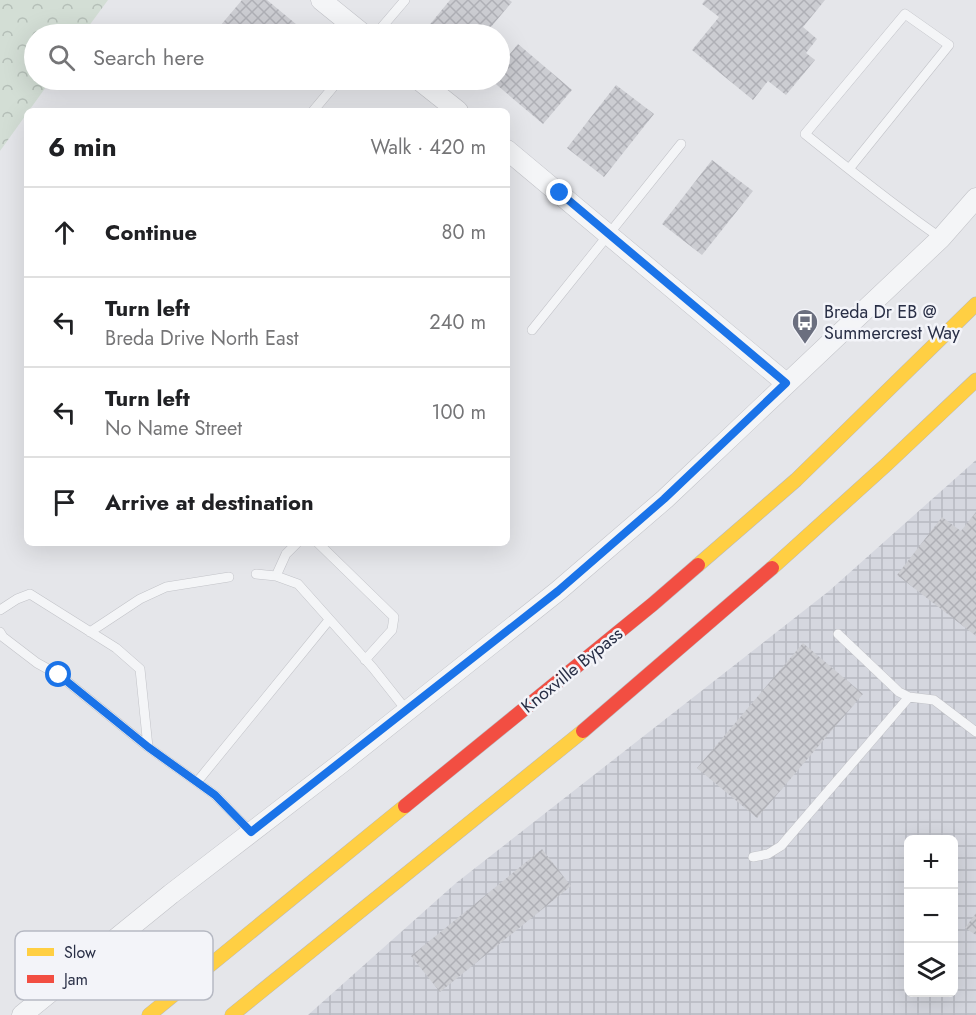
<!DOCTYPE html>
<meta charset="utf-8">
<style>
:root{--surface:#fff;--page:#f6f6f6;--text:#202124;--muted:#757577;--line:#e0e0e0}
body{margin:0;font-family:Jost,sans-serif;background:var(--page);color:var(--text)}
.controls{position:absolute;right:18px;bottom:18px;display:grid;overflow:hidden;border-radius:9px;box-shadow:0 6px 24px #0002}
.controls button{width:54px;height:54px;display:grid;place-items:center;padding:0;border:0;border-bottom:2px solid var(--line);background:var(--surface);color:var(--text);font:30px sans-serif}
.stop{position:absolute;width:18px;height:18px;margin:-14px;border:4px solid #1a73e8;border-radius:50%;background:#fff}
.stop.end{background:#1a73e8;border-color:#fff;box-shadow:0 2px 6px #0008}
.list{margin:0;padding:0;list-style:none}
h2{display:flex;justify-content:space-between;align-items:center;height:78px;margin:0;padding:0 24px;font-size:26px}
h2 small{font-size:20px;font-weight:400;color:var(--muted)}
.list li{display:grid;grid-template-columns:39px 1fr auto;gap:18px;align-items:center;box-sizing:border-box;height:90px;padding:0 24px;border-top:2px solid var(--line)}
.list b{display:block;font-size:22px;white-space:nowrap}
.list p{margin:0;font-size:20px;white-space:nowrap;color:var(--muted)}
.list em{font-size:20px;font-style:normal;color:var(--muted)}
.icon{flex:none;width:33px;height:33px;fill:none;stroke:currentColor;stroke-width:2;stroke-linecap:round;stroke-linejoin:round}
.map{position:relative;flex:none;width:976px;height:1015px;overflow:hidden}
.search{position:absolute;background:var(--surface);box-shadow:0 6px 24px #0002;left:24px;top:24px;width:486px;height:66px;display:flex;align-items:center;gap:15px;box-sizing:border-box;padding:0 21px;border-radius:33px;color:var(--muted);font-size:22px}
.panel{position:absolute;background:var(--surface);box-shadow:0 6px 24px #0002;left:24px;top:108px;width:486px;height:438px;border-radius:9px}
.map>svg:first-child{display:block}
.industrial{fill:url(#industrial-grid);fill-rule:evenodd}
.forest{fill:url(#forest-crowns)}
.building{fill:url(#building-cross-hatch)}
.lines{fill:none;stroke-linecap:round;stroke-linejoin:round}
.lane-casing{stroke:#c2c3c8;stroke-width:10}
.street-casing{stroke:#c2c3c8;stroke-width:21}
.slow-casing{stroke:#b7b9bf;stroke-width:15}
.jam-casing{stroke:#b7b9bf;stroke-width:15}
.lane{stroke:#f4f5f7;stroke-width:9}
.street{stroke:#f4f5f7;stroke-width:20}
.slow{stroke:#ffcf43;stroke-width:14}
.jam{stroke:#f24e42;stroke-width:14}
.route{stroke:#1a73e8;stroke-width:8}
.labels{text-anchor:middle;stroke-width:5;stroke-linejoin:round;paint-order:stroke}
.poi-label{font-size:18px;fill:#292f46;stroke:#f3f4f9;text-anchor:start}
.street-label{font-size:18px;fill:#292f46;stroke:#f3f4f9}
.key{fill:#f3f4f9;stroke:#b6b9c3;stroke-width:1.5}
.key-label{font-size:16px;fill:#292f46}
</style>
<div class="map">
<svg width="976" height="1015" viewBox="0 0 976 1015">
<defs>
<pattern id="industrial-grid" width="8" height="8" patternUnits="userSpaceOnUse" patternTransform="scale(1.5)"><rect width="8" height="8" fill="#d5d7df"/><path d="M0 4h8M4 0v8" fill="none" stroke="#b7b9c1"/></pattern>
<pattern id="forest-crowns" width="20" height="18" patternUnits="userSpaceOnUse" patternTransform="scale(1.5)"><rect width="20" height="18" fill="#d3ded5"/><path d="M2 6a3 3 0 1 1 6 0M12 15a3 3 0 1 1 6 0" fill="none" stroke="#b5bfb8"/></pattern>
<pattern id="building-cross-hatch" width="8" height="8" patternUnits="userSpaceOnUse" patternTransform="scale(1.5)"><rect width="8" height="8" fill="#cccdd2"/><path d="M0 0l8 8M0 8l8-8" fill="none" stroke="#afb0b6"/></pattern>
</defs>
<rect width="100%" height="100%" fill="#e5e6ea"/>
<path class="industrial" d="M 976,460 L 976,1015 L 308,1015 L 456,883 L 829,591 ZM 908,840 L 954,840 L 954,992 L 908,992 Z"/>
<path class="forest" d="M 0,0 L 108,0 L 83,34 L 34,34 L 34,80 L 51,80 L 0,151 Z"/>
<path class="building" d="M 242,0 L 267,0 L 308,34 L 230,34 L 220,26 Z
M 450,0 L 509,0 L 512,2 L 485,34 L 422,34 Z
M 705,0 L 825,0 L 803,27 L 817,39 L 806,53 L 815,60 L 786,95 L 768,81 L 753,100 L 692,50 L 719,17 L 702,4 Z
M 518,44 L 572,90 L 543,124 L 491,80 L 500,80 L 500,66 Z
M 616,85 L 654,114 L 604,177 L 567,148 Z
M 712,160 L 753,191 L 702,255 L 662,224 Z
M 976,512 L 976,636 L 897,575 L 942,517 L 961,531 Z
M 803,643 L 863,694 L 757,818 L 697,768 Z
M 542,849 L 571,886 L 440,992 L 411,956 Z
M 976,913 L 976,935 L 965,928 Z"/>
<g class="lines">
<g class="lane-casing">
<path id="lane" d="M 376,34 L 405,0
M 313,111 L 339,80
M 849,169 L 949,45 L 905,14 L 805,134 C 850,170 894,206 941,238
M 532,330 L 681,144
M 318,543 L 394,617 L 392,630 L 365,660
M 256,574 L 276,576 L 298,584 L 373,668 L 407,711
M 276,576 L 286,554 L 297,543
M 0,610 L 17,599 L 30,594 L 116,648 L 140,669 L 148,747
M 0,632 L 3,637 L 37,663 L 59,675 L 148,747 L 215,795 L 251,832
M 90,632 L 140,599 L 166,587 L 229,577
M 838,634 L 899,692 L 909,697 L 934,700 L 976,732
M 197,782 L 329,620
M 753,857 L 768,854 L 781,846 L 909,697"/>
</g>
<g class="street-casing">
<path id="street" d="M 321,0 L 363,34
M 419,80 L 458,111
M 507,150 L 786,383
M 22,1015 L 171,894 L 344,761 L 558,591 L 665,499 L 941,238 L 976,198"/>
</g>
<g class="slow-casing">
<path id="slow" d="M 698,565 L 796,480 L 976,304
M 772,568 L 887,464 L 976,380
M 149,1015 L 405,806
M 232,1015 L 583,731"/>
</g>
<g class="jam-casing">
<path id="jam" d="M 583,731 L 772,568
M 405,806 L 653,604 L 698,565"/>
</g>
<use href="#lane" class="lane"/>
<use href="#street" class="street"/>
<use href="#slow" class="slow"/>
<use href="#jam" class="jam"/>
</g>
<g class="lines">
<path class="route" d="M 59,675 L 148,747 L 215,795 L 251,832 L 558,591 L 664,499 L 786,383 L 560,193"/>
</g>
<defs>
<g id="bus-pin" transform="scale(1.35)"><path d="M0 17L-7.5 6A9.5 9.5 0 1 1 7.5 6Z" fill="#6b6f7f" stroke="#f3f4f9"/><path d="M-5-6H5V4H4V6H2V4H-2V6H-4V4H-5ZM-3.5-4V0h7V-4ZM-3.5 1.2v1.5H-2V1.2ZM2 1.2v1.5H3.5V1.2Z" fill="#fff"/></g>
</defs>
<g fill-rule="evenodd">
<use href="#bus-pin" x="805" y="322"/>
</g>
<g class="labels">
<g class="poi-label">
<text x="824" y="318">Breda Dr EB @<tspan x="824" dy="21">Summercrest Way</tspan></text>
</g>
<g class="street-label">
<text transform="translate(572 670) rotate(-39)" y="6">Knoxville Bypass</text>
</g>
</g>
<rect x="15" y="931" width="198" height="69" rx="9" class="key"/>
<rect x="27" y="948" width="27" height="8" fill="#ffcf43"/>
<rect x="27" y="975" width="27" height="8" fill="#f24e42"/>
<g class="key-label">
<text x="64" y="958">Slow</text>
<text x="64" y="985">Jam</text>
</g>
</svg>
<div class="controls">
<button>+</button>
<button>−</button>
<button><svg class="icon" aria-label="layers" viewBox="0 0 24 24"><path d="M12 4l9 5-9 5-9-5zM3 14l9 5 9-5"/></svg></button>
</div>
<div class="stop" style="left:59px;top:675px"></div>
<div class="stop end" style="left:560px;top:193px"></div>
<div class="search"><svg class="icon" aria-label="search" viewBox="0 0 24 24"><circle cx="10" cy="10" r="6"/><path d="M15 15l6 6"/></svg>Search here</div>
<section class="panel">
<h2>6 min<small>Walk · 420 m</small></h2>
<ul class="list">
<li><svg class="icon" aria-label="ahead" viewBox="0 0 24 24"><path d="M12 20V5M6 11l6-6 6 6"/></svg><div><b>Continue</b></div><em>80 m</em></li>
<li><svg class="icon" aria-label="left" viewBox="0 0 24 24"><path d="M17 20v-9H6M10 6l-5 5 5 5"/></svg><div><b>Turn left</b><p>Breda Drive North East</p></div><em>240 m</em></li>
<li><svg class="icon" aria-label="left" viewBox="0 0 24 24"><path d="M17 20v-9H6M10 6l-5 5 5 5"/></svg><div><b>Turn left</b><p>No Name Street</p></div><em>100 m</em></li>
<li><svg class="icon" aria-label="arrive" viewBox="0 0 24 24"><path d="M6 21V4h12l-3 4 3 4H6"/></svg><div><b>Arrive at destination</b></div></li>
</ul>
</section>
</div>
